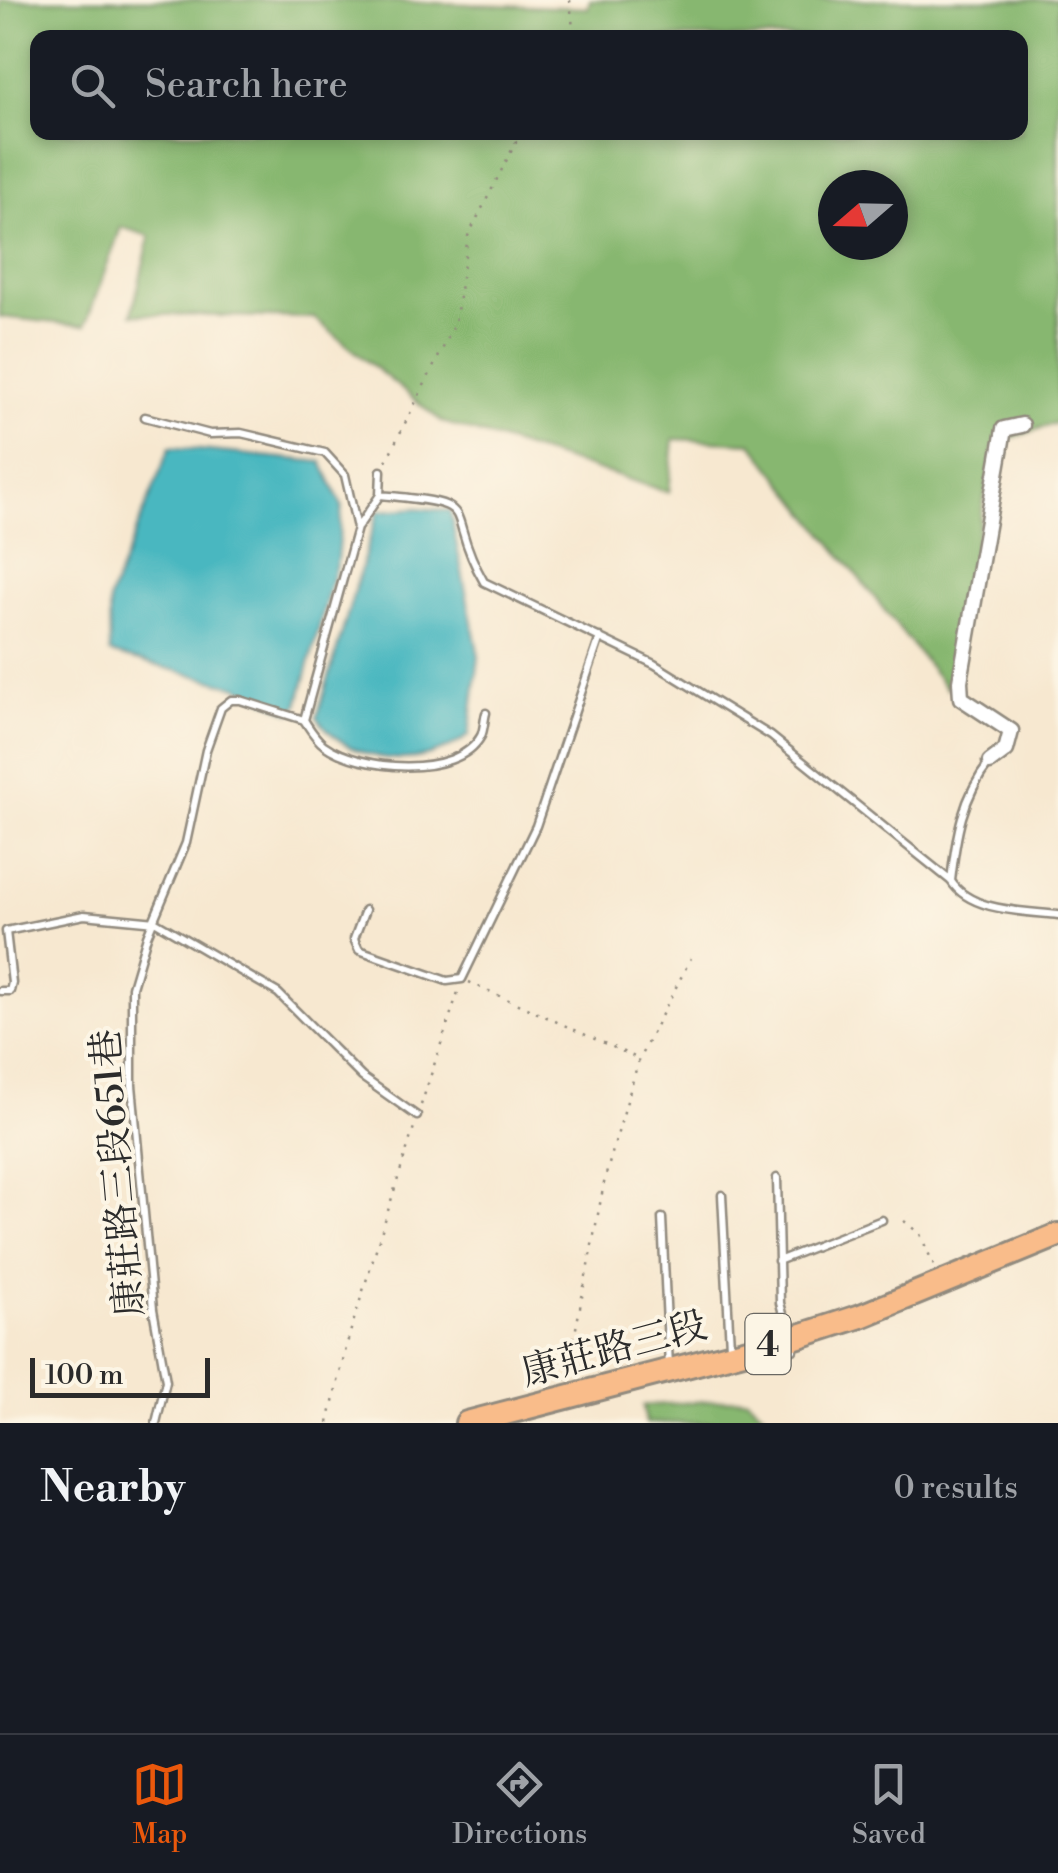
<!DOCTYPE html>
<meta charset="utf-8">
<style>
:root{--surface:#171b24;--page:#20242c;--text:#f1f3f6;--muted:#9ea1a6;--line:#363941;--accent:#ea580c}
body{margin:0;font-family:"Libre Bodoni","Noto Serif TC",serif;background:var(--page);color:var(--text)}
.compass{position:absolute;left:818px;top:170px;width:90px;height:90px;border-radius:50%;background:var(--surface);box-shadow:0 5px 15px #0003;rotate:250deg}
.scale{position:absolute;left:30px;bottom:25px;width:180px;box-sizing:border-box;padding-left:10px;border:5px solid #2b2b2b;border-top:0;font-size:28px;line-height:35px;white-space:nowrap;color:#2b2b2b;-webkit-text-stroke:8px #fcf5e5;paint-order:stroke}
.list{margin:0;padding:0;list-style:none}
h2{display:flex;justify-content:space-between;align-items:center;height:130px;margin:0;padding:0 40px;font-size:42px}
h2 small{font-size:32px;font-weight:400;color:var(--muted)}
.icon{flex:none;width:55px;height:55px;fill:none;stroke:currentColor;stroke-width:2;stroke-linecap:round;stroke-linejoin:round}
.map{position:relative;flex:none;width:1058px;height:1423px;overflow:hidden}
.search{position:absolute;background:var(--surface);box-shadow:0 5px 15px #0003;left:30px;right:30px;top:30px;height:110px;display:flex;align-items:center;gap:25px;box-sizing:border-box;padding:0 35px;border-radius:20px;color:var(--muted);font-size:38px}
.sheet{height:310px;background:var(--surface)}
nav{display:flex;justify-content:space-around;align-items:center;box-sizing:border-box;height:140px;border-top:2px solid var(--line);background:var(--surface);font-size:28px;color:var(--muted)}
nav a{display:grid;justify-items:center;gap:5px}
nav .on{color:var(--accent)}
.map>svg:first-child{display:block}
.forest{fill:#87b770;stroke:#59714e;stroke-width:2.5;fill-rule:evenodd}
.water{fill:#48b7c0;stroke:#3a7176;stroke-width:2.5}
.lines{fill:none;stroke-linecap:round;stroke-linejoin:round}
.lane-casing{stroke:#918a7e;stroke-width:11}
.street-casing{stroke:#918a7e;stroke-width:19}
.primary-casing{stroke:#918a7e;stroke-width:28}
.path{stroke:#918a7e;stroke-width:2.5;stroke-dasharray:2.5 8;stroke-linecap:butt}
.lane{stroke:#fff;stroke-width:6}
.street{stroke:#fff;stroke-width:14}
.primary{stroke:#f9bc8a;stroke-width:22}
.labels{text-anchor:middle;stroke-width:8;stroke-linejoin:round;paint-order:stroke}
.shield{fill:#fcf5e5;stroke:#6a6863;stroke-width:2.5}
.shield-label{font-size:35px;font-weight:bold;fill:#2b2b2b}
.street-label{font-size:38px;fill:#2b2b2b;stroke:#fcf5e5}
</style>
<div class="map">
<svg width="1058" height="1423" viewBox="0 0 1058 1423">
<rect width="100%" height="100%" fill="#fcf5e5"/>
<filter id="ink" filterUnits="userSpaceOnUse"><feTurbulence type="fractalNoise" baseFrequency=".01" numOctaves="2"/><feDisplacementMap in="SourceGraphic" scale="20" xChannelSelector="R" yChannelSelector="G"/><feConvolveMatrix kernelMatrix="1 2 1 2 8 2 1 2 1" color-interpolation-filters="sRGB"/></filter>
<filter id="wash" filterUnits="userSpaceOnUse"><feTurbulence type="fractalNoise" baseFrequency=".0048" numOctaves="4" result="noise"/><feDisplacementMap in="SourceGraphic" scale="40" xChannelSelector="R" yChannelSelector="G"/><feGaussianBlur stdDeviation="2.25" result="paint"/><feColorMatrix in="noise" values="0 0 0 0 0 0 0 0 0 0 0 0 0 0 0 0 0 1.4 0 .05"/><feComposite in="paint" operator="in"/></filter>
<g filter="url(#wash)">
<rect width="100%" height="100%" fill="#f7e8d0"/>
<path class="forest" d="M 0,0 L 341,0 L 588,8 L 590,0 L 1058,0 L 1058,422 L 995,444 L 947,689 L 752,443 L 674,439 L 669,492 L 442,422 L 314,318 L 132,314 L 150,236 L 121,227 L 85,326 L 0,317 ZM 38,38 L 1020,38 L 1020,132 L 38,132 ZM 833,185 L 893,185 L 893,245 L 833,245 Z
M 747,1398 L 774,1423 L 646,1423 L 643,1406 Z"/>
<path class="water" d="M 170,447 L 322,462 L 342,506 L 337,561 L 298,705 L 291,713 L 238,687 L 110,653 L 109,599 Z
M 418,508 L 450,511 L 479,657 L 469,735 C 423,772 350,766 317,717 L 378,511 Z"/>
</g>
<g filter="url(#ink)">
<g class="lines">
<g class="lane-casing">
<path id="lane" d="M 145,417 L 210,434 L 241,433 L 325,453 L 345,475 L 357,528 L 304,720
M 380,495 C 489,505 440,506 484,582 L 654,664 L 771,736 L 951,881 C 970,912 1025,911 1058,915
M 358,527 L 380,495 L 381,471
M 304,720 C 310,729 315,738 324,745 C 358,770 457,780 481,736 C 484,730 484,720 486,713
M 951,881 C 956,836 962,797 990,762
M 365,910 L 354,939 L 359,950 L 447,981 L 462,979 L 536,826 L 600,637
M 0,991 L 10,991 L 12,983 L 6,931 L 84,915 L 156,922 L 278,993 L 362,1077 L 417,1116
M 777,1178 L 780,1303 L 793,1350
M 722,1195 L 730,1347
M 662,1218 L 669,1367
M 778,1261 L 882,1220
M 156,1423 L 166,1381 L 153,1309 L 132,1085 L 132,987 L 147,936 L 186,843 L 206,750 L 221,708 L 231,700 L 240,700 L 304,720"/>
</g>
<g class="street-casing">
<path id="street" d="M 990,762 L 1006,750 L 1011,731 L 961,698 L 960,681 L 1004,429 L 1022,425"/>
</g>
<g class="primary-casing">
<path id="primary" d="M 467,1423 L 790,1339 L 861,1316 L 1058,1235"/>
</g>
<path class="path" d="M 570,0 L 574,38
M 386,461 L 455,324 L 468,236 L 521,132
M 469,982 L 639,1059
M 421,1105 L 459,989
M 904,1221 L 920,1234 L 935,1268
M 566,1380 L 605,1178 L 639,1059 L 691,958
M 328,1423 L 349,1336 L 414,1127"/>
<use href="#lane" class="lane"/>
<use href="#street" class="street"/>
<use href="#primary" class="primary"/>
</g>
</g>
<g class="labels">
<rect class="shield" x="745.5" y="1314" width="45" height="60" rx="8"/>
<g class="shield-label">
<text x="768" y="1356">4</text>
</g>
<g class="street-label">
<text transform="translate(117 1173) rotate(-95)" y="13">康莊路三段651巷</text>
<text transform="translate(614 1348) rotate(-15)" y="13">康莊路三段</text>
</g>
</g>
</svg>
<svg class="compass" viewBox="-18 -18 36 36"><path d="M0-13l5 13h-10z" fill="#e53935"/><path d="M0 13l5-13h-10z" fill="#9ea1a6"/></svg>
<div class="scale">100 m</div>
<div class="search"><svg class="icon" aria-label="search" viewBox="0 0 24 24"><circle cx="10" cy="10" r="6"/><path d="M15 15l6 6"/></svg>Search here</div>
</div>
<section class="sheet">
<h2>Nearby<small>0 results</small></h2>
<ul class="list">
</ul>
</section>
<nav>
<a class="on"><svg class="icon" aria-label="map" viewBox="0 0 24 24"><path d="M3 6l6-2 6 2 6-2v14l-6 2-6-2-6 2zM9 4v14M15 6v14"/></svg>Map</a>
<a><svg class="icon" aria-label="directions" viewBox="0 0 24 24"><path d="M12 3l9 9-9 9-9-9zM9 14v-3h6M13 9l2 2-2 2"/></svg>Directions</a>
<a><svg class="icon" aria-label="saved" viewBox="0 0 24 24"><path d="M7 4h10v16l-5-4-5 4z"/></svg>Saved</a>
</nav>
